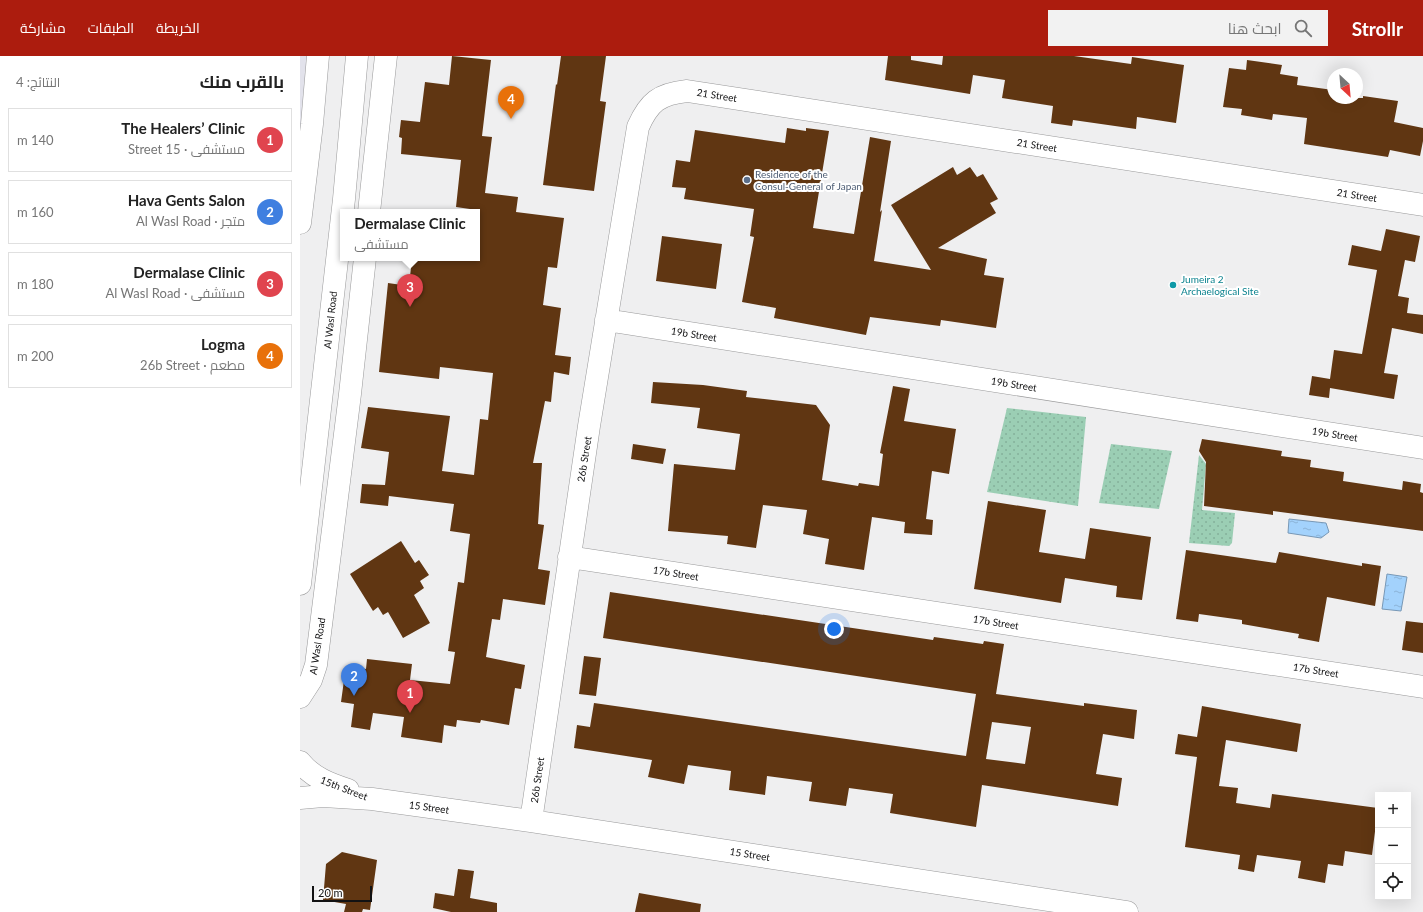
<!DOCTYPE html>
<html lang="ar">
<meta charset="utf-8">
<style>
:root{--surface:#fff;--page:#f2f2f2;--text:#222;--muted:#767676;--line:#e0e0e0;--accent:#ac1c0e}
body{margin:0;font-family:Lato,Cairo,sans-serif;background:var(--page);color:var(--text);direction:rtl}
.controls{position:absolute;right:12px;bottom:12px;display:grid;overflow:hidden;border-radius:0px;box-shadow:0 4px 16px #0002}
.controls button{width:36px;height:36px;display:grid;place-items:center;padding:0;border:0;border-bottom:1px solid var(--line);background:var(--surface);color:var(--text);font:20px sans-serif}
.compass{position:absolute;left:1027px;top:12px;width:36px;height:36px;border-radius:50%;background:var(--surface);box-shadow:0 4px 16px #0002;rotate:154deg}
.scale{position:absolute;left:12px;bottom:10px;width:60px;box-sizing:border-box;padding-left:4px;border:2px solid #121213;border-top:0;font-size:11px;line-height:14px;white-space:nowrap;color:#121213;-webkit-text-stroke:3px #fff;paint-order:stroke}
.you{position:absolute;left:534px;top:573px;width:14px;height:14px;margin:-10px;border:3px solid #fff;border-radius:50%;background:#1a73e8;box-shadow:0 0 0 6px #1a73e833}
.badge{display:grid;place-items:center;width:26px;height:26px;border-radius:50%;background:var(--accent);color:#fff;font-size:13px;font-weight:700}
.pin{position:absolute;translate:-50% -33px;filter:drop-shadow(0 1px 2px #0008)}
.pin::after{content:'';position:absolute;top:21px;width:14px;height:12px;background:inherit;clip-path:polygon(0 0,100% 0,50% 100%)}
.popup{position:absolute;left:40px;top:153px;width:140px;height:52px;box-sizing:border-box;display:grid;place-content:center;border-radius:0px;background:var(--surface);filter:drop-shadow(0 1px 3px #0005);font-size:13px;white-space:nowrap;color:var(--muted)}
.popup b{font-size:15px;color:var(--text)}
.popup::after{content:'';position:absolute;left:50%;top:100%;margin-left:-8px;border:8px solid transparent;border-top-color:var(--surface)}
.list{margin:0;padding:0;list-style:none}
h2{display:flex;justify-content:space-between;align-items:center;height:52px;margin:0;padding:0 16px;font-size:17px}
h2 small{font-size:13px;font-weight:400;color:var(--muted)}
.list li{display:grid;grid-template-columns:26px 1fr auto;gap:12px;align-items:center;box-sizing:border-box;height:64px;margin:0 8px 8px;padding:0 8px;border:1px solid var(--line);border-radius:0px}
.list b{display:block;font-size:15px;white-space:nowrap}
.list p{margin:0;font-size:13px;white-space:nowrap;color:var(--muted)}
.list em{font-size:13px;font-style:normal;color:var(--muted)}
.icon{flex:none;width:22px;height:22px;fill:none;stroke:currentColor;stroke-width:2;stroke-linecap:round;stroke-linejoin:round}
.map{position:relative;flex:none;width:1123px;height:856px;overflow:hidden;direction:ltr}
header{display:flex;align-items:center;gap:24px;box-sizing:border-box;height:56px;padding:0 20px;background:var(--accent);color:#fff}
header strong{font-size:19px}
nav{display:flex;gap:22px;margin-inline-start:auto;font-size:14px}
.search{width:280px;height:36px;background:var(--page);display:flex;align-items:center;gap:10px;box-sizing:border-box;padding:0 14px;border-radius:0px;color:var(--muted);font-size:15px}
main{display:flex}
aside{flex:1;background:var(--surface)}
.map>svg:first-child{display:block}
.built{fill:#e2e2eb}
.garden{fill:url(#garden-dots)}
.water{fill:url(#water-ripples);stroke:#7898b6}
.building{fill:#603612;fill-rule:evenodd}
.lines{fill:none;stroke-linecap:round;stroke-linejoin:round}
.minor-casing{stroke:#99999a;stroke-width:23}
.primary-casing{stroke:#99999a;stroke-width:23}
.minor{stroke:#fff;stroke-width:22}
.primary{stroke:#fff;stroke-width:22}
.service-dot{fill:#5c6f8a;stroke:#fff;stroke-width:1.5}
.culture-dot{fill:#0f9aa8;stroke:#fff;stroke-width:1.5}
.labels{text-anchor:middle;stroke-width:4;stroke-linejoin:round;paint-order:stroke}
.street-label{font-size:10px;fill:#121213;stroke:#fff}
.service-label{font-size:10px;fill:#4e5e75;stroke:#fff;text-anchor:start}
.culture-label{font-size:10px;fill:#0d838f;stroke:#fff;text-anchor:start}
</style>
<header>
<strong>Strollr</strong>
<div class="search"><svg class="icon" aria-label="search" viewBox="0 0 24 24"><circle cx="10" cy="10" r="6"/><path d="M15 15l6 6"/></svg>ابحث هنا</div>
<nav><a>الخريطة</a><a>الطبقات</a><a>مشاركة</a></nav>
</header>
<main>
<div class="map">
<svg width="1123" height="856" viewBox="0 0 1123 856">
<defs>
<pattern id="garden-dots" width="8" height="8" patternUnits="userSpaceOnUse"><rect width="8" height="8" fill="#9bceb4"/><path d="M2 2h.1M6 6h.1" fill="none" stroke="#84b09a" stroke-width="1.8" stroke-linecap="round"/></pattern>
<pattern id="water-ripples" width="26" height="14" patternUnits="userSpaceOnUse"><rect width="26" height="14" fill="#a3d2fc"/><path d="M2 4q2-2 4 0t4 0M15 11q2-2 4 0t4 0" fill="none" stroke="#8bb3d7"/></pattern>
</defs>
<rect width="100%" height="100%" fill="#efeff0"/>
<path class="built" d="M 0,0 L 19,0 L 0,179 Z"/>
<path class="garden" d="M 707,352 L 786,361 L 778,450 L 687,436 Z
M 811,388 L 872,395 L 859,453 L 799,447 Z
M 899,399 L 906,408 L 902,454 L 935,457 L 932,487 L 929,490 L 889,487 Z"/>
<path class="water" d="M 989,463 L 1026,467 L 1029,476 L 1021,482 L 988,477 Z
M 1087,518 L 1107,521 L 1101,555 L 1082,553 Z"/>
<path class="building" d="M 152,0 L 191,4 L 182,80 L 192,81 L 185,137 L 218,141 L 216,156 L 264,162 L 257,212 L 248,211 L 243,249 L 261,252 L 255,299 L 271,301 L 269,319 L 254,316 L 251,346 L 245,345 L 233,407 L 242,407 L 238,468 L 244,469 L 238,513 L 250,515 L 245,549 L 203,543 L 200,564 L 192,563 L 186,601 L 225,609 L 221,633 L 215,632 L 209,669 L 181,664 L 180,667 L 157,664 L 156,671 L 144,669 L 142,687 L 101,681 L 104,661 L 73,657 L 70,674 L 51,671 L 54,648 L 41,646 L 46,610 L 66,613 L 67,603 L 112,608 L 110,624 L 150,628 L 155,596 L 148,595 L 158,526 L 164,527 L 170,478 L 150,475 L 154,448 L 89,440 L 88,450 L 60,447 L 62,428 L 85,429 L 89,396 L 61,392 L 68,351 L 150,360 L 142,415 L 174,419 L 180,363 L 188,364 L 193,317 L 140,311 L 139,323 L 79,316 L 88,227 L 109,230 L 112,202 L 177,202 L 177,154 L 156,151 L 161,104 L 101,98 L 102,82 L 99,81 L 101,64 L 120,66 L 125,26 L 149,29 Z
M 261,0 L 306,0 L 300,45 L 306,46 L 294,135 L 243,129 L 256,28 L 257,29 Z
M 588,0 L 611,0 L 611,4 L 642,9 L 643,0 L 774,0 L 831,8 L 832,1 L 884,9 L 876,67 L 837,61 L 836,73 L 773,64 L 772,70 L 751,67 L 753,50 L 702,42 L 705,24 L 673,19 L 670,38 L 585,24 Z
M 947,4 L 982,9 L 980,18 L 998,21 L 997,29 L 1033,34 L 1033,42 L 1063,42 L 1063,40 L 1098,45 L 1094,66 L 1123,72 L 1123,85 L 1120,100 L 1090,94 L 1088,101 L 1004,88 L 1007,62 L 973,58 L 972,64 L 941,59 L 942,53 L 923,51 L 929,12 L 946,14 Z
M 487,72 L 506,75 L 506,72 L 529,75 L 513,172 L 554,178 L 570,81 L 591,85 L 580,156 L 582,154 L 574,205 L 631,214 L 591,149 L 653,111 L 657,119 L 670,111 L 677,121 L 683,118 L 698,143 L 690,147 L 696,157 L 638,192 L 687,203 L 684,219 L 704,222 L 696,272 L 641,264 L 640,270 L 570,261 L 566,279 L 474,262 L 476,252 L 442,246 L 454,181 L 450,180 L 454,153 L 384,143 L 386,132 L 372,131 L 376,104 L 390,106 L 395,74 L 485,87 Z
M 1086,173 L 1120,180 L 1115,206 L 1105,204 L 1098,240 L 1109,242 L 1107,257 L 1123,259 L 1123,278 L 1092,272 L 1084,317 L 1098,319 L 1094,343 L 1030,332 L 1029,342 L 1009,339 L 1012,320 L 1030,323 L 1034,294 L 1062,298 L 1077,214 L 1048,209 L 1052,189 L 1081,195 Z
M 362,180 L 422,188 L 416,233 L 356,225 Z
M 353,326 L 403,329 L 447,335 L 446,341 L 516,349 L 530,369 L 522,424 L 558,430 L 559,427 L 579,430 L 583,398 L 580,397 L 593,330 L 610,333 L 604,365 L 656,373 L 649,418 L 632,415 L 626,463 L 633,464 L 632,479 L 604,477 L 605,466 L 572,461 L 564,514 L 525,508 L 529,483 L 503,478 L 507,454 L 463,449 L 456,492 L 427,488 L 428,480 L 368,475 L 374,408 L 435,414 L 440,378 L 397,372 L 400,352 L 351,347 Z
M 902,383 L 982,395 L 981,400 L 1011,404 L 1010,411 L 1044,416 L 1043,425 L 1102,434 L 1103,425 L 1121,428 L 1120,436 L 1123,437 L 1123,475 L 973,455 L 973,459 L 904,450 L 906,406 L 899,395 Z
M 333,388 L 366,393 L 363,408 L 331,403 Z
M 688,445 L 746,454 L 739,496 L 785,503 L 790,472 L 851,481 L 842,544 L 816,541 L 817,530 L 765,522 L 761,547 L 674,533 Z
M 101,485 L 115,507 L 119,504 L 129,519 L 120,525 L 124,532 L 114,539 L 130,567 L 103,582 L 88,556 L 83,559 L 78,551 L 73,555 L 50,518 Z
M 886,494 L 976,507 L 979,496 L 1062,510 L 1062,507 L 1081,510 L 1075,550 L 1027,541 L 1019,586 L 998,582 L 999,578 L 942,568 L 942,564 L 899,558 L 898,566 L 876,563 Z
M 310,536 L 633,584 L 634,581 L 683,588 L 684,585 L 704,588 L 696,638 L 784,650 L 784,647 L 837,654 L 834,683 L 803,678 L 796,718 L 822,722 L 818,750 L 682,729 L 676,771 L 590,757 L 593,738 L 549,732 L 546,750 L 509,745 L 512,726 L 467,720 L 465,739 L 429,734 L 431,715 L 388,709 L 384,728 L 348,721 L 352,704 L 274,692 L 277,669 L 290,671 L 294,647 L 666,700 L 676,638 L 303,582 ZM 692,666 L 731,671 L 725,708 L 686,703 Z
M 1106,565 L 1123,567 L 1123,597 L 1102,594 Z
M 284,600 L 301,602 L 296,640 L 279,638 Z
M 902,650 L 1001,668 L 997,696 L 926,684 L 919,730 L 938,732 L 936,747 L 970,752 L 972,738 L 1078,752 L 1072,799 L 1045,795 L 1043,810 L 1028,808 L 1025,827 L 998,822 L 1001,805 L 957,799 L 954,816 L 938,813 L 940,799 L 885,791 L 897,701 L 875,698 L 878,678 L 897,681 Z
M 42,796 L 77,804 L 70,854 L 63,853 L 62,856 L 44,856 L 46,848 L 23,844 L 26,808 Z
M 158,813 L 174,815 L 170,842 L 197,847 L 197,856 L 151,856 L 133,852 L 135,837 L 154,840 Z
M 339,837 L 401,848 L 400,856 L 335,856 Z"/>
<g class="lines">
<g class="minor-casing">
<path id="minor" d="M 69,156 L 86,0
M 306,264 L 1123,392
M 269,501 L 1123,631
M 0,641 L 11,624 L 16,609 L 50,338 L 65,202
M 0,706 C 13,722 30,728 48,734
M 0,742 L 23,740 L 72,743 L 231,765 L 827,856
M 231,765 L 289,370 L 338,71 C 349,46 359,38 387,35 L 1123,149"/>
</g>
<g class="primary-casing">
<path id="primary" d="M 0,167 L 12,68 L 18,0
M 0,528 L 44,143 L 57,0"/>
</g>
<use href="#minor" class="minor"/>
<use href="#primary" class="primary"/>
</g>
<circle class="service-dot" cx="447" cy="124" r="4"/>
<circle class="culture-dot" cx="873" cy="229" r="4"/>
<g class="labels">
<g class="street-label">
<text transform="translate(417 39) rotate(9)" y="4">21 Street</text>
<text transform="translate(737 89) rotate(9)" y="4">21 Street</text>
<text transform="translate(1057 139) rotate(9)" y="4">21 Street</text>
<text transform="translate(30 264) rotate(-84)" y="4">Al Wasl Road</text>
<text transform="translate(394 278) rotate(9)" y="4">19b Street</text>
<text transform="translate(714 328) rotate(9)" y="4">19b Street</text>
<text transform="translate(1035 378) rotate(9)" y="4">19b Street</text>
<text transform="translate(284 403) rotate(-81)" y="4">26b Street</text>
<text transform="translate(376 517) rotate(9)" y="4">17b Street</text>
<text transform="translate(696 566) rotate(9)" y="4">17b Street</text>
<text transform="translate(17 590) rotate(-81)" y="4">Al Wasl Road</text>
<text transform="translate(1016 614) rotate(9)" y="4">17b Street</text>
<text transform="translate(237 724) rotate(-82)" y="4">26b Street</text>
<text transform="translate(44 732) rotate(21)" y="4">15th Street</text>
<text transform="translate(129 751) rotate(8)" y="4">15 Street</text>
<text transform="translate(450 798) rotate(9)" y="4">15 Street</text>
</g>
<g class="service-label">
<text x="455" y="122">Residence of the<tspan x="455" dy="12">Consul-General of Japan</tspan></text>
</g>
<g class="culture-label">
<text x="881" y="227">Jumeira 2<tspan x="881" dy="12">Archaelogical Site</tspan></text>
</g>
</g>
</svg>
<div class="controls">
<button>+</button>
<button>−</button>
<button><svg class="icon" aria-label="locate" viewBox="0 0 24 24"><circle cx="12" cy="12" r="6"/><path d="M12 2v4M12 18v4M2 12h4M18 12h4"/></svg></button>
</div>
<svg class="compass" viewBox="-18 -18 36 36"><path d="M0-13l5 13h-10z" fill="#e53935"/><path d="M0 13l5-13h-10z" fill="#767676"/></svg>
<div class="scale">20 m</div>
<div class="you"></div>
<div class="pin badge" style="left:110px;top:657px;background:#e0444e">1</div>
<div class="pin badge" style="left:54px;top:640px;background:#3f7fe0">2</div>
<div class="pin badge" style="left:110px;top:251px;background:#e0444e">3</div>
<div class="popup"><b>Dermalase Clinic</b>مستشفى</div>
<div class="pin badge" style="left:211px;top:63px;background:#e8710a">4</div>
</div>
<aside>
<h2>بالقرب منك<small>النتائج: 4</small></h2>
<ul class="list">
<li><span class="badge" style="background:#e0444e">1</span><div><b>The Healers’ Clinic</b><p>مستشفى · 15 Street</p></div><em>140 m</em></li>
<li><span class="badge" style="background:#3f7fe0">2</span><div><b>Hava Gents Salon</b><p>متجر · Al Wasl Road</p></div><em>160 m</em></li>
<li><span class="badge" style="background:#e0444e">3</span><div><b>Dermalase Clinic</b><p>مستشفى · Al Wasl Road</p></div><em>180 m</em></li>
<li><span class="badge" style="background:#e8710a">4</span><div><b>Logma</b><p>مطعم · 26b Street</p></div><em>200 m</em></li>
</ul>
</aside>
</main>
